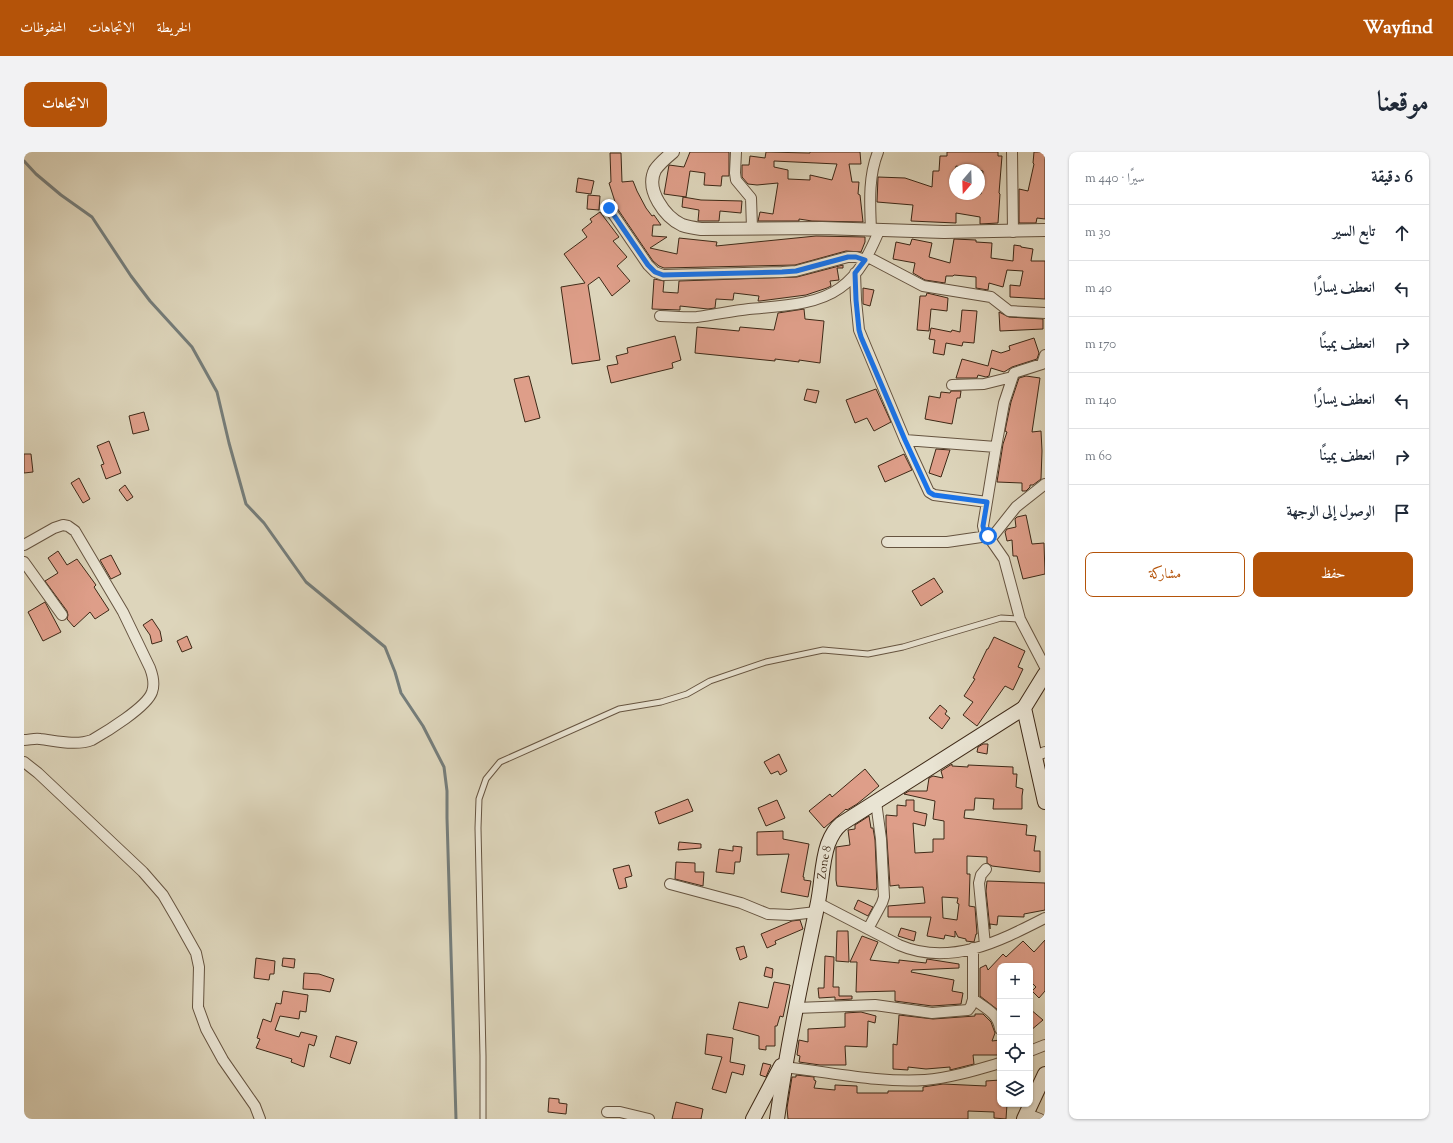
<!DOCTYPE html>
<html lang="ar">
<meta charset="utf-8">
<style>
:root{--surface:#fff;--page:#f2f2f3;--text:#1f2937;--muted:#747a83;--line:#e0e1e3;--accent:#b45309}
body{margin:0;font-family:"Sorts Mill Goudy",Amiri,serif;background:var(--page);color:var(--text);direction:rtl}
.controls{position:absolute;right:12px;bottom:12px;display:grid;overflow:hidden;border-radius:8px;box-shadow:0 1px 3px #0004}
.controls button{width:36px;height:36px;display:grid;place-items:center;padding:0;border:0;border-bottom:1px solid var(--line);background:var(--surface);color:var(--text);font:20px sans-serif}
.compass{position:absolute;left:925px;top:12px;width:36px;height:36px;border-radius:50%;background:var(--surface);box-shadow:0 1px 3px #0004;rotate:199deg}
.stop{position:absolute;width:12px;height:12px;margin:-9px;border:3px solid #1a73e8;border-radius:50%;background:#fff}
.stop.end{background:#1a73e8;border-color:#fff;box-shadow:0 1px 4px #0008}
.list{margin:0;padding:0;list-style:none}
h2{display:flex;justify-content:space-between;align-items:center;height:52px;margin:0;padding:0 16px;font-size:17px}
h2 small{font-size:13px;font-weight:400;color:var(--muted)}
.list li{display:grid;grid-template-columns:26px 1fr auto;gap:12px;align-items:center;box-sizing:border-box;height:56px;padding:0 16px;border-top:1px solid var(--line)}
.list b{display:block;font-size:15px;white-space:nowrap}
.list em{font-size:13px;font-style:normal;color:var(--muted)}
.actions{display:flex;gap:8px;padding:12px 16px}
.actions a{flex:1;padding:9px 0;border:1px solid var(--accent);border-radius:8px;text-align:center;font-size:14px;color:var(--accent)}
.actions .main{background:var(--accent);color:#fff}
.icon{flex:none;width:22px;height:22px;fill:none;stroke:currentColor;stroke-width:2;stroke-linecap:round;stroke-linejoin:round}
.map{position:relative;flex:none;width:1021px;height:967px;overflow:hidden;direction:ltr;border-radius:8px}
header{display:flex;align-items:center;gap:24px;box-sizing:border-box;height:56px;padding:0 20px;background:var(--accent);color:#fff}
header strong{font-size:19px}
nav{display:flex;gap:22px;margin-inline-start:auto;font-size:14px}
.intro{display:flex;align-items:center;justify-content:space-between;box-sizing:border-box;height:96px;padding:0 24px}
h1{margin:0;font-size:28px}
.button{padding:10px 18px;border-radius:8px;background:var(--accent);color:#fff;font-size:14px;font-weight:700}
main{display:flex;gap:24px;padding:0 24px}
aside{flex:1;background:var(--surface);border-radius:8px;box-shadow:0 1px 3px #0004}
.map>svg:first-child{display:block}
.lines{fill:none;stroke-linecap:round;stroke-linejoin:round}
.stream{stroke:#757d7a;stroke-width:3}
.building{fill:#de9e89;stroke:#3e2917;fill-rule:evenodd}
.service-casing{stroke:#665440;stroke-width:7}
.minor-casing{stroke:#665440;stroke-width:12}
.tertiary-casing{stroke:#665440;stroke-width:14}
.secondary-casing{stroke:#3e2917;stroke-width:16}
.service{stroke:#e9e4d3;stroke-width:5}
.minor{stroke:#e9e4d3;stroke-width:10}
.tertiary{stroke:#e9e4d3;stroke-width:12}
.secondary{stroke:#e9e4d3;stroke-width:14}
.route{stroke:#1a73e8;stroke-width:5}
.labels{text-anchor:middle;stroke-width:4;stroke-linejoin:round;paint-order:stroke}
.street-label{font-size:12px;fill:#3e2917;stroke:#e9e4d3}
</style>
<header>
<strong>Wayfind</strong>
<nav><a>الخريطة</a><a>الاتجاهات</a><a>المحفوظات</a></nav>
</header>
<div class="intro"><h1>موقعنا</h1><a class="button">الاتجاهات</a></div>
<main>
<aside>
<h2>6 دقيقة<small>سيرًا · 440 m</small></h2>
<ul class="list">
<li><svg class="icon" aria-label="ahead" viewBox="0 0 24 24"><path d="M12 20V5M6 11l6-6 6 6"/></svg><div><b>تابع السير</b></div><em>30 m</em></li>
<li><svg class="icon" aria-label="left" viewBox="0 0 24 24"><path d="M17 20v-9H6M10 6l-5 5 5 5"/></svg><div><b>انعطف يسارًا</b></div><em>40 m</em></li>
<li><svg class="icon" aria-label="right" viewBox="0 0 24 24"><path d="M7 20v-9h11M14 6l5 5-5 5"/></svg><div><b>انعطف يمينًا</b></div><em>170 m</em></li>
<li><svg class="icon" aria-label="left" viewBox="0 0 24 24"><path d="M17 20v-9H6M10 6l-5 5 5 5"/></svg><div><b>انعطف يسارًا</b></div><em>140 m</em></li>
<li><svg class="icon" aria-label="right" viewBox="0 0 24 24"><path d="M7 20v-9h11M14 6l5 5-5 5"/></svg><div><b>انعطف يمينًا</b></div><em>60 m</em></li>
<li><svg class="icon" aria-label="arrive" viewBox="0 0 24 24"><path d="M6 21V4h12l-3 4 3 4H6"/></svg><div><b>الوصول إلى الوجهة</b></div></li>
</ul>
<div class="actions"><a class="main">حفظ</a><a>مشاركة</a></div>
</aside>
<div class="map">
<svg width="1021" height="967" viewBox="0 0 1021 967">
<rect width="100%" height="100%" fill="#ddd5bb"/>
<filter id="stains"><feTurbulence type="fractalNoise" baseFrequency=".005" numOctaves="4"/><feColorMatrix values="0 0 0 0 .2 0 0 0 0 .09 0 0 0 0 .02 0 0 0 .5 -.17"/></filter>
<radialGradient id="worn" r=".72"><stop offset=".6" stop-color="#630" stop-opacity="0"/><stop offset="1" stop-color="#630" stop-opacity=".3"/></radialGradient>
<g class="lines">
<path class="stream" d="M 0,9 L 12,22 L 37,43 L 68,65 L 107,124 L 126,149 L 168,195 L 193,240 L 205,291 L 222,352 L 240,371 L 282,430 L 361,495 L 371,520 L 377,541 L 399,574 L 420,615 L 423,639 L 423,666 L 432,967"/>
</g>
<path class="building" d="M 666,0 L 705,0 L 705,24 L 698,24 L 697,34 L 680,33 L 681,21 L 666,19 L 662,45 L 640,42 L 645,13 L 660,15 Z
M 742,0 L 786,1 L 786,0 L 836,0 L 837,12 L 825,12 L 828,30 L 835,30 L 834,42 L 836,43 L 839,70 L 788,69 L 775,67 L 775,69 L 734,69 L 736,60 L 749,62 L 754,31 L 733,33 L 724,32 L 718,25 L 718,13 L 725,13 L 726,4 L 741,6 ZM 750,9 L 813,12 L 808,28 L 786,23 L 786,28 L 764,27 L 764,18 L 750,15 Z
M 923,0 L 974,0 L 974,4 L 978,4 L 975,41 L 976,42 L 974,71 L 956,72 L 956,65 L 932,61 L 932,71 L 887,69 L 889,53 L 853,50 L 854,25 L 881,26 L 908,35 L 909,19 L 915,19 L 916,4 L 923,4 ZM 932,14 L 959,19 L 957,42 L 931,42 L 931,32 L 929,32 Z
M 1010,0 L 1021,0 L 1021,67 L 1013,66 L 1012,71 L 995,71 L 995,37 L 1004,39 L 1010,12 L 1009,11 Z
M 586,1 L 597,1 L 598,30 L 609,29 L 613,39 L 622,56 L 628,64 L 630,63 L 637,73 L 629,73 L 628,84 L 643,85 L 626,96 L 653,102 L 655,86 L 693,90 L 692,94 L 792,84 L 841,85 L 841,90 L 837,100 L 822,99 L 771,113 L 640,116 L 635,114 L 629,109 L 593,56 L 585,31 L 587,30 Z
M 554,26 L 570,29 L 567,42 L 552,40 Z
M 564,43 L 576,44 L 575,58 L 563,57 Z
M 659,45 L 677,48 L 718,49 L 717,61 L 696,59 L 695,69 L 674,69 L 675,58 L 658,55 Z
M 576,60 L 595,85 L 589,89 L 603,105 L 593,114 L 606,129 L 588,144 L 575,125 L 564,133 L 576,208 L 548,212 L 537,135 L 561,131 L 540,102 L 563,85 L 558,78 L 568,70 L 566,67 Z
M 888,87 L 908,91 L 905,105 L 926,111 L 930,87 L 952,88 L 952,90 L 968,91 L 967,106 L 989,109 L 990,93 L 997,94 L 997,95 L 1009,97 L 1007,109 L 1021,109 L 1021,147 L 986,145 L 986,133 L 996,134 L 999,119 L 983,118 L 979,135 L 965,131 L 964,138 L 952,136 L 952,125 L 930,123 L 929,124 L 922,124 L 921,131 L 901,128 L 889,121 L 891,111 L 869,107 L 872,90 L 886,93 Z
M 819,113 L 819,116 L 813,116 L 815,128 L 806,129 L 807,134 L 803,136 L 782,143 L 736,149 L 734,149 L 735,144 L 710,141 L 709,148 L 692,147 L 691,156 L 684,157 L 656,154 L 656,158 L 628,157 L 630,127 L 640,129 L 639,140 L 654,141 L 655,129 L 773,125 Z
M 839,136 L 850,138 L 846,154 L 839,152 Z
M 903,141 L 924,146 L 923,159 L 907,157 L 905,179 L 893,178 L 896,144 L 902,144 Z
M 780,157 L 781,167 L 800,169 L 796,211 L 775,208 L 775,210 L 751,207 L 751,209 L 671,201 L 673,175 L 715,179 L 716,175 L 750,178 L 754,161 Z
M 938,158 L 953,159 L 950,191 L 939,190 L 938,194 L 922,191 L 920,203 L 909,201 L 911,188 L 905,187 L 907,176 L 927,180 L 928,178 L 936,180 Z
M 975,160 L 985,165 L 1019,167 L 1019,177 L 976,179 Z
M 651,184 L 657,208 L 648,211 L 649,216 L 587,231 L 583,214 L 594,212 L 592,204 L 604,201 L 603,196 Z
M 1010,186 L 1015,201 L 1013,207 L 988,215 L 980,220 L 967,216 L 965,224 L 962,225 L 954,223 L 953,226 L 932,226 L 938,207 L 964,214 L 968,198 L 977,201 L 986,198 L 985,194 Z
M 505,224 L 516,266 L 501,270 L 490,227 Z
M 1002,224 L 1016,226 L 1008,280 L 1017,279 L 1018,299 L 1017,327 L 1009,333 L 1006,333 L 1006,335 L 1002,339 L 998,339 L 998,331 L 973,330 L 979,292 L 983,280 L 981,279 L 987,250 L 995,226 Z
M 783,237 L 795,239 L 792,251 L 780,248 Z
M 852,237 L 867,270 L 850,279 L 843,266 L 831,271 L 822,248 Z
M 927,239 L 937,239 L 936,246 L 933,246 L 928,272 L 901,267 L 905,244 L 916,246 L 917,240 L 926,241 Z
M 120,260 L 125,278 L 109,282 L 105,264 Z
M 85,289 L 97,321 L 82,327 L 77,313 L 80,312 L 73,294 Z
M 912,297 L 926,298 L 917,325 L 905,321 Z
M 0,302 L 7,302 L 9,320 L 0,321 Z
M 880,302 L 888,318 L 861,330 L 854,314 Z
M 55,326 L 66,347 L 59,351 L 47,331 Z
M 101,333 L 109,345 L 103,349 L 95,338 Z
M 1002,363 L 1008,392 L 1020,391 L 1021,422 L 999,427 L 993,404 L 989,404 L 988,388 L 983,389 L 981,380 L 983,377 L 992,375 L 991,367 L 993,365 Z
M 34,399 L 43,413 L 53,407 L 72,433 L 70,435 L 85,458 L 71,467 L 66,460 L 50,475 L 43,467 L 44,463 L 43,459 L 21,429 L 34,421 L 24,406 Z
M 87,403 L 97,422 L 87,427 L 76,408 Z
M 910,426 L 919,440 L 897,454 L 888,439 Z
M 21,450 L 37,480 L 19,489 L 4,460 Z
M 128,467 L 136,479 L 138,489 L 128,492 L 126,483 L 119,473 Z
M 163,484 L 168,496 L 158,500 L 153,489 Z
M 970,485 L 1001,499 L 994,515 L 999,517 L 989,538 L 981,534 L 953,574 L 939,563 L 949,550 L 940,544 L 951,527 L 949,526 L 963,497 L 964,497 Z
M 916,553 L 923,559 L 921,562 L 926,566 L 918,577 L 905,566 Z
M 959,592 L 964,592 L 963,602 L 953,600 L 954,595 Z
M 755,602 L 763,619 L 756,623 L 754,619 L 747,622 L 740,610 Z
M 928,612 L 928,614 L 944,615 L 944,613 L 989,615 L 989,622 L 993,622 L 992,635 L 999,637 L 998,644 L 998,657 L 969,657 L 970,647 L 951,646 L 950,658 L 941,658 L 940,666 L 1003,673 L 1002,683 L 1012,684 L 1010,699 L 1016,699 L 1016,720 L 968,714 L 963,711 L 963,705 L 943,704 L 943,722 L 946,722 L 945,754 L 951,755 L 953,782 L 952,782 L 950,790 L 942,789 L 942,787 L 934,785 L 931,779 L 931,785 L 921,783 L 920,787 L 903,784 L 907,765 L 864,765 L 864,754 L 901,751 L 899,735 L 875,736 L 875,733 L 866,734 L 862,673 L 862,663 L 873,664 L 873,653 L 882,654 L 882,648 L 890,648 L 890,659 L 903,662 L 901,674 L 889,671 L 891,701 L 909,700 L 909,687 L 920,687 L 920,669 L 909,667 L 911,649 L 880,642 L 885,639 L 903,639 L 905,626 L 909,624 L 919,626 L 917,619 ZM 918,745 L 934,746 L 933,751 L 935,752 L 933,768 L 919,766 Z
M 841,617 L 855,634 L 833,652 L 823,658 L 822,657 L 800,676 L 785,659 L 806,642 L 808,645 Z
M 664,647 L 669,659 L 635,672 L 631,660 Z
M 753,648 L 761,666 L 742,674 L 734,656 Z
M 845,664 L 847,676 L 849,676 L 851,688 L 853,735 L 852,738 L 813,734 L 812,728 L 812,695 L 826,693 L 824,678 L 831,677 L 831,673 Z
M 759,679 L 759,687 L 785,692 L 779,725 L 780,725 L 780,728 L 787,729 L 784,745 L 757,740 L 765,702 L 733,703 L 733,680 Z
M 655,690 L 677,692 L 677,696 L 654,698 Z
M 709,694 L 718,695 L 716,710 L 711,710 L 710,722 L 692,720 L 695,697 L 709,699 Z
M 652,710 L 671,711 L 671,720 L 680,720 L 679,734 L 651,727 Z
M 605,713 L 608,724 L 601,726 L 603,735 L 595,737 L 589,717 Z
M 963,729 L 1021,731 L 1021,758 L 1000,762 L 1000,765 L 974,764 L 973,773 L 966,772 L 966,777 L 962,739 Z
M 834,748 L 849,755 L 844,764 L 830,757 Z
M 776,768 L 779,777 L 751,789 L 752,792 L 743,796 L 737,782 L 768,769 Z
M 877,776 L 892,780 L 890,789 L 874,784 Z
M 813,779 L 824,779 L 825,810 L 812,809 Z
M 838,784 L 854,790 L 846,808 L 875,811 L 875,808 L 902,811 L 903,807 L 935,812 L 935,816 L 888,818 L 887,820 L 930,828 L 928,839 L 939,841 L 937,852 L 908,854 L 871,849 L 871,839 L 832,840 L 833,810 L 826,810 Z
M 1021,788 L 1021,839 L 1015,846 L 1008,839 L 1012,835 L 1006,829 L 1006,814 L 976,814 L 976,857 L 974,858 L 956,844 L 956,816 L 962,813 L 964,818 L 979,802 L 982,805 L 999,789 L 1010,800 Z
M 720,794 L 723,805 L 716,808 L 712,796 Z
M 801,804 L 810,805 L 809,835 L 815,835 L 815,844 L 828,844 L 828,847 L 811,848 L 811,845 L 795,846 L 794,836 L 800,836 Z
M 232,806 L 251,809 L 250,822 L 246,822 L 245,828 L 230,826 Z
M 259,806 L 271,807 L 270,816 L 258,814 Z
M 742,815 L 749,817 L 748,826 L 740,824 Z
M 280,821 L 295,822 L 310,827 L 306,840 L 297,838 L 279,837 Z
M 750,830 L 766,833 L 759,865 L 756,864 L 753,874 L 751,874 L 751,894 L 742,894 L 742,898 L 735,897 L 735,884 L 709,877 L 715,850 L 744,856 Z
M 259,839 L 284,843 L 282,860 L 276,859 L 275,867 L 256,864 L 251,878 L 275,885 L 277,880 L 293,884 L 290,894 L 285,892 L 280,915 L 267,910 L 268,907 L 232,896 L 236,887 L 233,886 L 239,867 L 247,870 L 252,851 L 257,852 Z
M 1006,857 L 1019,868 L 1006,879 Z
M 837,860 L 852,864 L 851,871 L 844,869 L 843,895 L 821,894 L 822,913 L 796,913 L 775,910 L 776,904 L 773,903 L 775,888 L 784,890 L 784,877 L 821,875 L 821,861 Z
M 951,862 L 959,862 L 967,870 L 971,881 L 968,889 L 976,888 L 976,903 L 949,903 L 950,912 L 926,918 L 926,915 L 902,917 L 884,915 L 884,918 L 869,917 L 869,892 L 873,893 L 875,863 L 909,867 L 951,864 Z
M 683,882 L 709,886 L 706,910 L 721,913 L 719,923 L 708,920 L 702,941 L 688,937 L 698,905 L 681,902 Z
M 312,884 L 333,890 L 326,912 L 306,905 Z
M 739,911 L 747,913 L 742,925 L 736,923 Z
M 772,923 L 790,925 L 790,928 L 792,929 L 790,936 L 811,938 L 811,933 L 833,934 L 833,941 L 864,941 L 864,939 L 899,939 L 899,935 L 919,932 L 962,934 L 962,929 L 976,928 L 976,952 L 983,952 L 982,967 L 970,966 L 970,960 L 944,959 L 944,967 L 764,967 L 763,956 L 768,925 L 772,925 Z
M 525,946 L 535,947 L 535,951 L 543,952 L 542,962 L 524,960 Z
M 652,950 L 679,957 L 677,967 L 648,967 Z"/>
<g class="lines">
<g class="service-casing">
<path id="service" d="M 459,967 L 459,904 L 454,676 L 455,647 L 462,627 L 476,610 L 595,557 L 637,550 L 663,542 L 686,529 L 742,510 L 799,498 L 844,502 L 879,495 L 977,466 L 996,467"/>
</g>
<g class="minor-casing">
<path id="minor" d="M 712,0 L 711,21 L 712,28 L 727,46 L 728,76
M 988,0 L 989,80
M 585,56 L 624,113 L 631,120 L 639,123 L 758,120 L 772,119 L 824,105 L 832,105 L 841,108
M 847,78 C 846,52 844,25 854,0
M 844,105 L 899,134 L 967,145 L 985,159 L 1021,161
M 831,121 L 832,148 L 835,178 L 881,288 L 972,295 L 959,374 L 961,383 L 965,385 L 969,384 L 992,355 L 1021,332
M 636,164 C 648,164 661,166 673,165 C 690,163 707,159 725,157 C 754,154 791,154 816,136 C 836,122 846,100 855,79
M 928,233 L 960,232 L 988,225
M 881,288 L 905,340 L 910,343 L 963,350
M 972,295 L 980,251 L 990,221 L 1018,212 L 1021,203
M 863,390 L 923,390 L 964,384 L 980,407 L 996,467 L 1021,515
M 0,393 L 30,376 L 39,373 L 44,374 L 51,379 L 99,460 L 126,516 C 129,524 131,532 128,540 C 123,555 82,580 68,588 C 52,594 33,589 16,587 C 11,586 5,588 0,588
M 0,410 L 38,463
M 1011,604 L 1021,600
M 0,610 L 14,621 L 119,720 L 139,743 L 153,767 L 172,801 L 175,815 L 174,855 L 182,877 L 199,908 L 231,954 L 236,967
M 646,732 L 717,751 L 744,762 L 766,763 L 792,760
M 794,751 L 875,793 C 926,815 976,789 1021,766
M 844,777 L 858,751 L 860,745 L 857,687 L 852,650
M 961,793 L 955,731 L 957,723 L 962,717
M 949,847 C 961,856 974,861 976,877
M 772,856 L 851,853 L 908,861 L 944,858 L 947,854 L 949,847 L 949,796
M 1006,899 L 1021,893
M 760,915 C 807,920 854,931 901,928 C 926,926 952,918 976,911
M 583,960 L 596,960 L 625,967
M 1003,962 L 1016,967"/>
</g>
<g class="tertiary-casing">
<path id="tertiary" d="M 649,0 C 643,5 635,12 631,18 C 621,38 641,65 658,73 C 664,75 670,76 677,77 L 798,76 L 920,80 L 1021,78"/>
</g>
<g class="secondary-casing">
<g id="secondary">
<path d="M 1021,522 L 1000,556 L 1021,650"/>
<path d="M 729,967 L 757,914"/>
<path id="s1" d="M 753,967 C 763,896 778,825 793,755 C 798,734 797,712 804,692 C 807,684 811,677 817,672 L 1000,556"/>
<path d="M 1000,967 L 1021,922"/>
</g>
</g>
<use href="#service" class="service"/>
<use href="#minor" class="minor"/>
<use href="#tertiary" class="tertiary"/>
<use href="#secondary" class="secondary"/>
</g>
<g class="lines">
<path class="route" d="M 585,56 L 624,113 L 631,120 L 639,123 L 758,120 L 772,119 L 824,105 L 832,105 L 841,108 L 831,121 L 832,148 L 835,178 L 837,185 L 881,288 L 905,340 L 910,343 L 963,350 L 959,374 L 961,383 L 964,384"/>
</g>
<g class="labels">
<g class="street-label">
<text dy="4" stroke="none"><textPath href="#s1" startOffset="261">Zone 8</textPath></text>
</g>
</g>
<rect width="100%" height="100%" filter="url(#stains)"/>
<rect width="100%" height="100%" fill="url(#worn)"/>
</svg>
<div class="controls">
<button>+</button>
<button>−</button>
<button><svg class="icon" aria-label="locate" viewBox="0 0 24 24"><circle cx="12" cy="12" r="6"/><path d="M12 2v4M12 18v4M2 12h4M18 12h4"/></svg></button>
<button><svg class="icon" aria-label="layers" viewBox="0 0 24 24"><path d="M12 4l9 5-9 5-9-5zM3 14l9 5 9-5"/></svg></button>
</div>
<svg class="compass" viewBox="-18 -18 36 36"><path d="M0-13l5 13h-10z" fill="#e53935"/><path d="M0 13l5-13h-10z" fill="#747a83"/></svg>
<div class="stop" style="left:964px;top:384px"></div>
<div class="stop end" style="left:585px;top:56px"></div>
</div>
</main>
